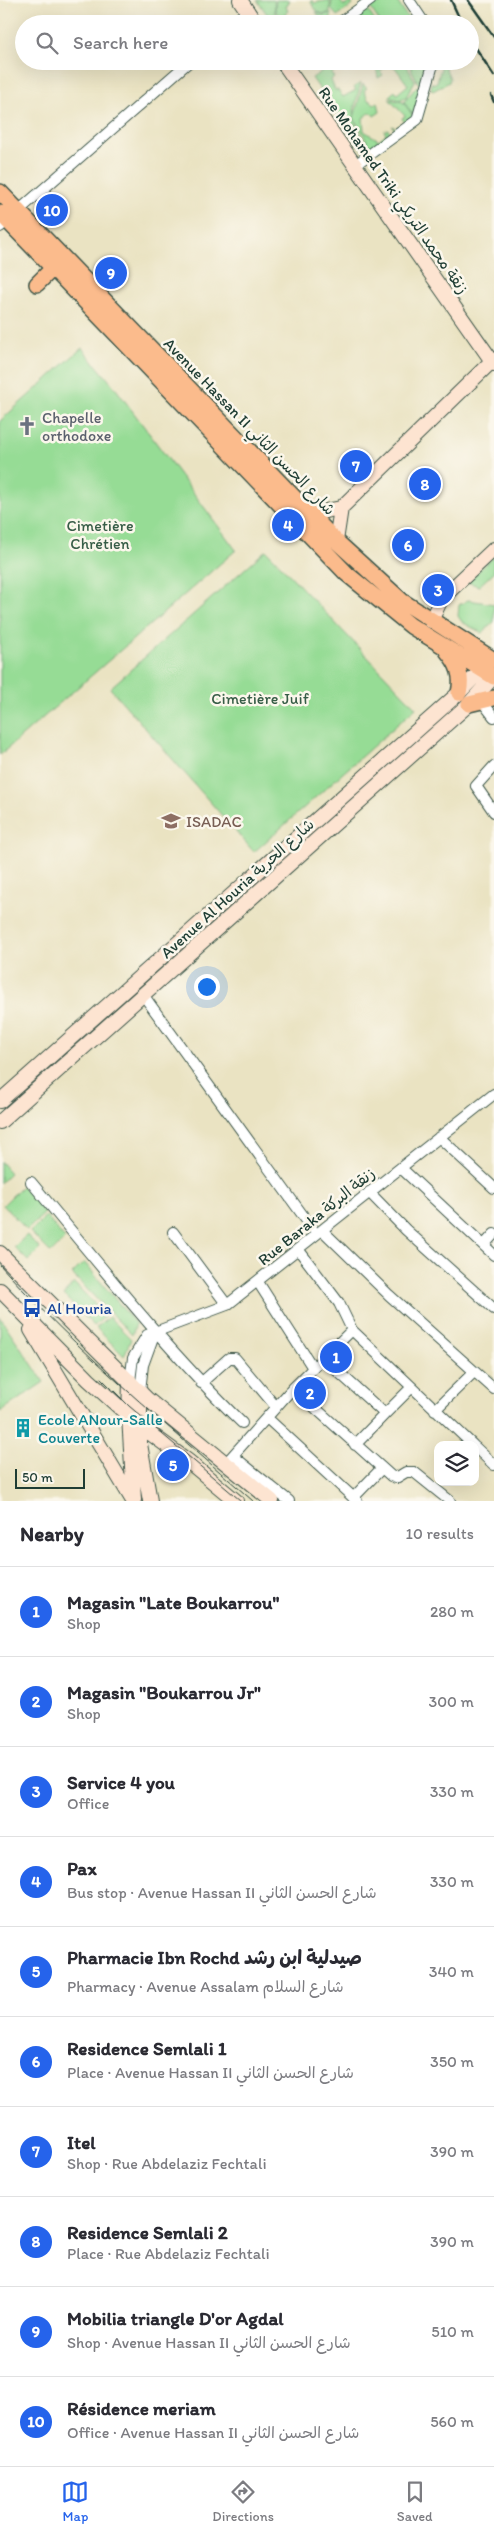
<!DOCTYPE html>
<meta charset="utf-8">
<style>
:root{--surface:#fff;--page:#f7f7f7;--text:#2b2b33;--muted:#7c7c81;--line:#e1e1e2;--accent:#2563eb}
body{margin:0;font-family:Itim,"Playpen Sans Arabic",sans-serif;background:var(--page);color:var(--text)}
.controls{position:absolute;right:15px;bottom:15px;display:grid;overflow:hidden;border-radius:10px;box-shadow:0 5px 20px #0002}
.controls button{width:45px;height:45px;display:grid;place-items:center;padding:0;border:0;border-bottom:1px solid var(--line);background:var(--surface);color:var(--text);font:25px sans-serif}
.scale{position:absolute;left:15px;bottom:12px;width:70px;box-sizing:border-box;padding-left:5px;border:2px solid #1f3d34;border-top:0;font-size:14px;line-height:18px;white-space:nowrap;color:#1f3d34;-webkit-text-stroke:4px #fbf7ec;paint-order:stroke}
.you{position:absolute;left:206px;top:986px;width:18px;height:18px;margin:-12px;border:4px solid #fff;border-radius:50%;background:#1a73e8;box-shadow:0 0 0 8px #1a73e833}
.badge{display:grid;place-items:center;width:32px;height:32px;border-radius:50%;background:var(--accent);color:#fff;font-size:16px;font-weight:700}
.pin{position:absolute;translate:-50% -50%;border:2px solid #fff;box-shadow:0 1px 5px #0006}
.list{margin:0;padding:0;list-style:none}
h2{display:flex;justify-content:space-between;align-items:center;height:65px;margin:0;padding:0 20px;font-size:21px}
h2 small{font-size:16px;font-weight:400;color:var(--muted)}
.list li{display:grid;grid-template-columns:32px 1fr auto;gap:15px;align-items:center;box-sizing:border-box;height:90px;padding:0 20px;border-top:1px solid var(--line)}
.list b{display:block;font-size:19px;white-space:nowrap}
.list p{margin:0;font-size:16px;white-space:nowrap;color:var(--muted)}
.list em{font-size:16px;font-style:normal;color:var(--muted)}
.icon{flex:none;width:28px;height:28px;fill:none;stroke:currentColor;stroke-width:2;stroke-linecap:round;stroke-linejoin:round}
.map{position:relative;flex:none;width:494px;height:1501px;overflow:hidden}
.search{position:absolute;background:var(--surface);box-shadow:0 5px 20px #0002;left:15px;right:15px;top:15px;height:55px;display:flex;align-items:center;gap:12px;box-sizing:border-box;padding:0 18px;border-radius:28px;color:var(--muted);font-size:19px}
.sheet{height:965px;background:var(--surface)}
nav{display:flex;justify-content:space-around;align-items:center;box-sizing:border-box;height:70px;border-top:1px solid var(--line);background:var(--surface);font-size:14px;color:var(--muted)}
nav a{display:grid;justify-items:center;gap:2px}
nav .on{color:var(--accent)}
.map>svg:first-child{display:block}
.green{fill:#96dc95;stroke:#5a8c64}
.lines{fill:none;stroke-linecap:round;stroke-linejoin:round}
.street-casing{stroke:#3d5649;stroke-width:12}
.secondary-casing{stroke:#3d5649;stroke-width:16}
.primary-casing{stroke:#3d5649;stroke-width:18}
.street{stroke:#fff;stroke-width:10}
.secondary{stroke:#fde4d1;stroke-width:14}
.primary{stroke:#fbbb8c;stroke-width:15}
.tram{stroke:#1f3d34;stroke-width:1}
.rail{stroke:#1f3d34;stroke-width:2.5}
.labels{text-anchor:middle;stroke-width:5;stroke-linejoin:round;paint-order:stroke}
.street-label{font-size:16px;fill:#1f3d34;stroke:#fbf7ec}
.worship-label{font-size:16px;fill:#5b616d;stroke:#fbf7ec;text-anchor:start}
.park-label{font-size:16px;fill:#375d47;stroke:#fbf7ec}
.education-label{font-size:16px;fill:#785e54;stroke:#fbf7ec;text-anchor:start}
.transit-label{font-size:16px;fill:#164399;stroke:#fbf7ec;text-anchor:start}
.culture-label{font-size:16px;fill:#0d838f;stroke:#fbf7ec;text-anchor:start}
</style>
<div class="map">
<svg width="494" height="1501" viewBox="0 0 494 1501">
<rect width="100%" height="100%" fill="#fbf7ec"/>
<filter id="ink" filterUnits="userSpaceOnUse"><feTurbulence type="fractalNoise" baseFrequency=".02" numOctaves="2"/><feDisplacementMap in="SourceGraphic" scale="10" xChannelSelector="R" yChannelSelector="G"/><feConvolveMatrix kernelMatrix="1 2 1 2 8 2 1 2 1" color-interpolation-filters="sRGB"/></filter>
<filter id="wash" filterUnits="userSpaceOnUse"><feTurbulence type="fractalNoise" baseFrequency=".0096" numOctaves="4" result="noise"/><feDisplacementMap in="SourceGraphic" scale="20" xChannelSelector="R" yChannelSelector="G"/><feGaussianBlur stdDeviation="1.12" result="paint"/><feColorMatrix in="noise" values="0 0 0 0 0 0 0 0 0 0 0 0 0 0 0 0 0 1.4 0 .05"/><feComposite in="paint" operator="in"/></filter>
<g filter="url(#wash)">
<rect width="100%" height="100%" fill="#eae3c2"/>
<path class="green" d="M 257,0 L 274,0 L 275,14 L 282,24 L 274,24 Z
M 276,0 L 290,0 L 286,7 L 288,11 L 285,14 L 288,18 L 291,16 L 296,24 L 283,24 L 275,10 Z
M 312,0 L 314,3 L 330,0 L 330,12 C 320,17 315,10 311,2 Z
M 332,0 L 339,0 L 344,6 L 351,2 L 353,5 L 337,16 L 331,9 Z
M 380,0 L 396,0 L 412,24 L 381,24 L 370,7 Z
M 367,9 L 377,24 L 348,24 Z
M 316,12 L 323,15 L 331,13 L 331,20 L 326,24 L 315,24 L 321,19 Z
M 321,61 L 328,61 L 335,71 L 331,74 L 334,77 L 331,80 L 335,90 L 338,90 L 343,97 L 356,90 L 354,87 L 361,83 C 351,119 350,119 370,150 L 365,154 L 312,78 L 324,70 L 318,63 Z
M 331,61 L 348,61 L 349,68 L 343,72 L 340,68 L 337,70 Z
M 375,61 L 404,61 L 415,81 L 406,97 L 399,100 L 389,96 L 395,91 L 397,94 L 408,85 L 394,66 L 392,68 L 390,64 L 380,71 L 383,75 L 378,78 Z
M 413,61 L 429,61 L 420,80 L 424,81 L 422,84 L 418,83 L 409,64 Z
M 438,61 L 442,61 L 450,78 L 449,82 L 433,91 L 431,89 L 432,82 L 433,84 L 437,82 L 441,68 Z
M 363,84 L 367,88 L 364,90 L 368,100 L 375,104 L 378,102 L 380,112 L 374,116 L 371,112 L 363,118 L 364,131 L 379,140 L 386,134 L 384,131 L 388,129 L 392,135 L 372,150 L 354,118 Z
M 417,86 L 421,89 L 415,113 L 412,114 L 404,102 Z
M 389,99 L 403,102 L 414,117 L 397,132 L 392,126 L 396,128 L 404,122 L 402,118 L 405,116 Z
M 82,348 L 113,385 L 236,550 L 0,755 L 0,421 Z
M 266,550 L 416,708 L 254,852 L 110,688 Z
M 494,556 L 494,572 L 479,586 L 467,582 Z
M 468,600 L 494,604 L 494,622 L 482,633 L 462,622 L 458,616 L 459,605 Z
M 0,1161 L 10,1173 L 0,1183 Z
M 22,1186 L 45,1213 L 27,1230 L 3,1205 Z
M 46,1216 L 65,1239 L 51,1253 L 30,1232 Z
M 27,1235 L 40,1249 L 28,1261 L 14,1247 Z
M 84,1262 L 136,1324 L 132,1335 L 72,1274 Z
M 74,1283 L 106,1315 L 94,1326 L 63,1295 Z
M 0,1317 L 44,1382 L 0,1412 Z
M 109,1317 L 131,1339 L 124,1356 L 96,1328 Z"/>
</g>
<g filter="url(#ink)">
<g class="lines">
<g class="street-casing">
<path id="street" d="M 409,0 L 425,24
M 233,24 L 247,11
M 338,24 L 371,0
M 355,165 L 417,120 L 434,61
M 0,227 L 190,61
M 481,700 L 494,717
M 494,766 L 476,786 L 494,812
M 144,996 L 312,1228
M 439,1137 L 494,1188
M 401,1168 L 494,1255
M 31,1182 C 99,1264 165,1348 242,1423
M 369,1192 L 406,1230 L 494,1309
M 322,1230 L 389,1295 L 494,1389
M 173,1232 L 227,1305
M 484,1245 L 494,1234
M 298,1249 L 339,1303 L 352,1330 L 473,1445
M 258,1282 L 313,1368
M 324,1359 L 385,1414 L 355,1445
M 130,1381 L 133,1358 L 147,1335 L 227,1305 L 494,1094
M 201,1383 L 229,1358 L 235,1358 L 276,1407
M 293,1388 L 391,1476 L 396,1478 L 406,1472 L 414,1472 L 450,1501
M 140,1391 L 143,1365 L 155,1332
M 435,1410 L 474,1372
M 385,1414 L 412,1387
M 267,1418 L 357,1501
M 475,1447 L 494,1465
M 233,1456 L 289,1501
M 226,1463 L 293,1388 L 352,1330
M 353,1498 L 381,1469"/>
</g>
<g class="secondary-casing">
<path id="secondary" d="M 240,0 L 256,24
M 282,61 L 494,364
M 310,514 L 341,508 L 492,361
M 336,541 L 341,508
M 431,621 L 441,599 L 494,549
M 0,1101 L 459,693 L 489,662
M 0,1122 L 469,704 L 494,676
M 0,1253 L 147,1399 L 272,1501
M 0,1290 L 89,1380 L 139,1425 L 188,1461 L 236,1501
M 31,1330 L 133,1501
M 130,1381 L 129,1416 L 134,1500
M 140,1391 L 140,1444 L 150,1501"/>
</g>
<g class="primary-casing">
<path id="primary" d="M 0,192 L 336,541 L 402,601 L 494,660
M 0,213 L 347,574 L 411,626 L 494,677
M 37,284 L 53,268
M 447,651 C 458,664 463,676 459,693
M 469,704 L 494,698"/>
</g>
<use href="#street" class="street"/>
<use href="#secondary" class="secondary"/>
<use href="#primary" class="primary"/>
<path class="tram" d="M 0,1265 C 78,1352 166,1424 253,1501
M 101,1378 L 129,1406 L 240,1500"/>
<path class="rail" d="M 451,0 L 462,24
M 468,0 L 494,37
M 470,39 L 494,76
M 491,95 L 494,102"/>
</g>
</g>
<defs>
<g id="church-bare" transform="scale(1.5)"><path d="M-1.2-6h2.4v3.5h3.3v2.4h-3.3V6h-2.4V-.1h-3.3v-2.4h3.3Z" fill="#6b7280" stroke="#fbf7ec" stroke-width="2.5" paint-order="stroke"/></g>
<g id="university-bare" transform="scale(1.5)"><path d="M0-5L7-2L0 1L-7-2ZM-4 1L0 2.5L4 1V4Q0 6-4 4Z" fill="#8d6e63" stroke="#fbf7ec" stroke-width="2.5" paint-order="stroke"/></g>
<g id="bus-bare" transform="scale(1.5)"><path d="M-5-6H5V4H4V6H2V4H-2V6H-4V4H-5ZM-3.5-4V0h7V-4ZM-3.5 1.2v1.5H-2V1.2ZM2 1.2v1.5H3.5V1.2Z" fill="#1a4fb4" stroke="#fbf7ec" stroke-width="2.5" paint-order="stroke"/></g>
<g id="building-bare" transform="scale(1.5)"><path d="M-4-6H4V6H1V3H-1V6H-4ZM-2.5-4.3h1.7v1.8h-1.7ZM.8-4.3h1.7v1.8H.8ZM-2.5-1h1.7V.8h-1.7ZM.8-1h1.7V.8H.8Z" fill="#0f9aa8" stroke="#fbf7ec" stroke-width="2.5" paint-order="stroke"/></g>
</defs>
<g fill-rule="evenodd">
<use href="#church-bare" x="27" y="426"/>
<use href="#university-bare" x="171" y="821"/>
<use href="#bus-bare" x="32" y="1308"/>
<use href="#building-bare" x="23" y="1428"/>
</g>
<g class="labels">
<g class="street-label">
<text transform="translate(394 190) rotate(55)" y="6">Rue Mohamed Triki زنقة محمد التريكي</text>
<text transform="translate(250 426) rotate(46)" y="6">Avenue Hassan II شارع الحسن الثاني</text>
<text transform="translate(237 888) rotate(-42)" y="6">Avenue Al Houria شارع الحرية</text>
<text transform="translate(316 1216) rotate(-39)" y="6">Rue Baraka زنقة البركة</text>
</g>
<g class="worship-label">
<text x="42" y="423">Chapelle<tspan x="42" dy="18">orthodoxe</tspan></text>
</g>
<g class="park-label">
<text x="100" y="531">Cimetière<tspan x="100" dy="18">Chrétien</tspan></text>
<text x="260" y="704">Cimetière Juif</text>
</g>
<g class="education-label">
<text x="186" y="827">ISADAC</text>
</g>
<g class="transit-label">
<text x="47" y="1314">Al Houria</text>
</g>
<g class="culture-label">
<text x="38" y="1425">Ecole ANour-Salle<tspan x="38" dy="18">Couverte</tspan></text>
</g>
</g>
</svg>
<div class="controls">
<button><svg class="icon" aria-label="layers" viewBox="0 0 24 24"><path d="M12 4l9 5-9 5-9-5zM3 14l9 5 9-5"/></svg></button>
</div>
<div class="scale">50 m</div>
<div class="you"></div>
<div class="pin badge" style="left:336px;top:1357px">1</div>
<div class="pin badge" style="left:310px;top:1393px">2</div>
<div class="pin badge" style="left:438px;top:590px">3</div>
<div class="pin badge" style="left:288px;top:525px">4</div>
<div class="pin badge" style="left:173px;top:1465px">5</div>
<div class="pin badge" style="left:408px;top:545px">6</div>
<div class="pin badge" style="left:356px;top:466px">7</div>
<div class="pin badge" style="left:425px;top:484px">8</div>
<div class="pin badge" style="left:111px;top:273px">9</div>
<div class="pin badge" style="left:52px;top:210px">10</div>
<div class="search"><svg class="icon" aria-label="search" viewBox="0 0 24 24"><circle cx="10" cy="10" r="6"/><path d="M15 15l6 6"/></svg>Search here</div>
</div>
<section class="sheet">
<h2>Nearby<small>10 results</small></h2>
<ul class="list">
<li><span class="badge">1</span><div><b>Magasin &quot;Late Boukarrou&quot;</b><p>Shop</p></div><em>280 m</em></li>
<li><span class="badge">2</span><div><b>Magasin &quot;Boukarrou Jr&quot;</b><p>Shop</p></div><em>300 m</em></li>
<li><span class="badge">3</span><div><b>Service 4 you</b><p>Office</p></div><em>330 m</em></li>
<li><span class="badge">4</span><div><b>Pax</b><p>Bus stop · Avenue Hassan II شارع الحسن الثاني</p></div><em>330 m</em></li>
<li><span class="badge">5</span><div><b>Pharmacie Ibn Rochd صيدلية ابن رشد</b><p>Pharmacy · Avenue Assalam شارع السلام</p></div><em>340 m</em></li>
<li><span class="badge">6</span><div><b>Residence Semlali 1</b><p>Place · Avenue Hassan II شارع الحسن الثاني</p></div><em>350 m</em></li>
<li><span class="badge">7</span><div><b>Itel</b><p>Shop · Rue Abdelaziz Fechtali</p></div><em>390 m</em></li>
<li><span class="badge">8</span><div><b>Residence Semlali 2</b><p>Place · Rue Abdelaziz Fechtali</p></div><em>390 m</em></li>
<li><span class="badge">9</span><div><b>Mobilia triangle D'or Agdal</b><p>Shop · Avenue Hassan II شارع الحسن الثاني</p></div><em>510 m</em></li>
<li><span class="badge">10</span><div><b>Résidence meriam</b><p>Office · Avenue Hassan II شارع الحسن الثاني</p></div><em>560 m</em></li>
</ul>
</section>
<nav>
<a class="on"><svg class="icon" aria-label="map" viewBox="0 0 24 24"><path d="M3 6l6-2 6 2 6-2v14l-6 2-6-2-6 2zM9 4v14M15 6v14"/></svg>Map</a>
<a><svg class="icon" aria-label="directions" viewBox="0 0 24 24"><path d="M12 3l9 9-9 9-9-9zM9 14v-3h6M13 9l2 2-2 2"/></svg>Directions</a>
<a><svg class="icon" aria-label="saved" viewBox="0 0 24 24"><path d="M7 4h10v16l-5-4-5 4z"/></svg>Saved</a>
</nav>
